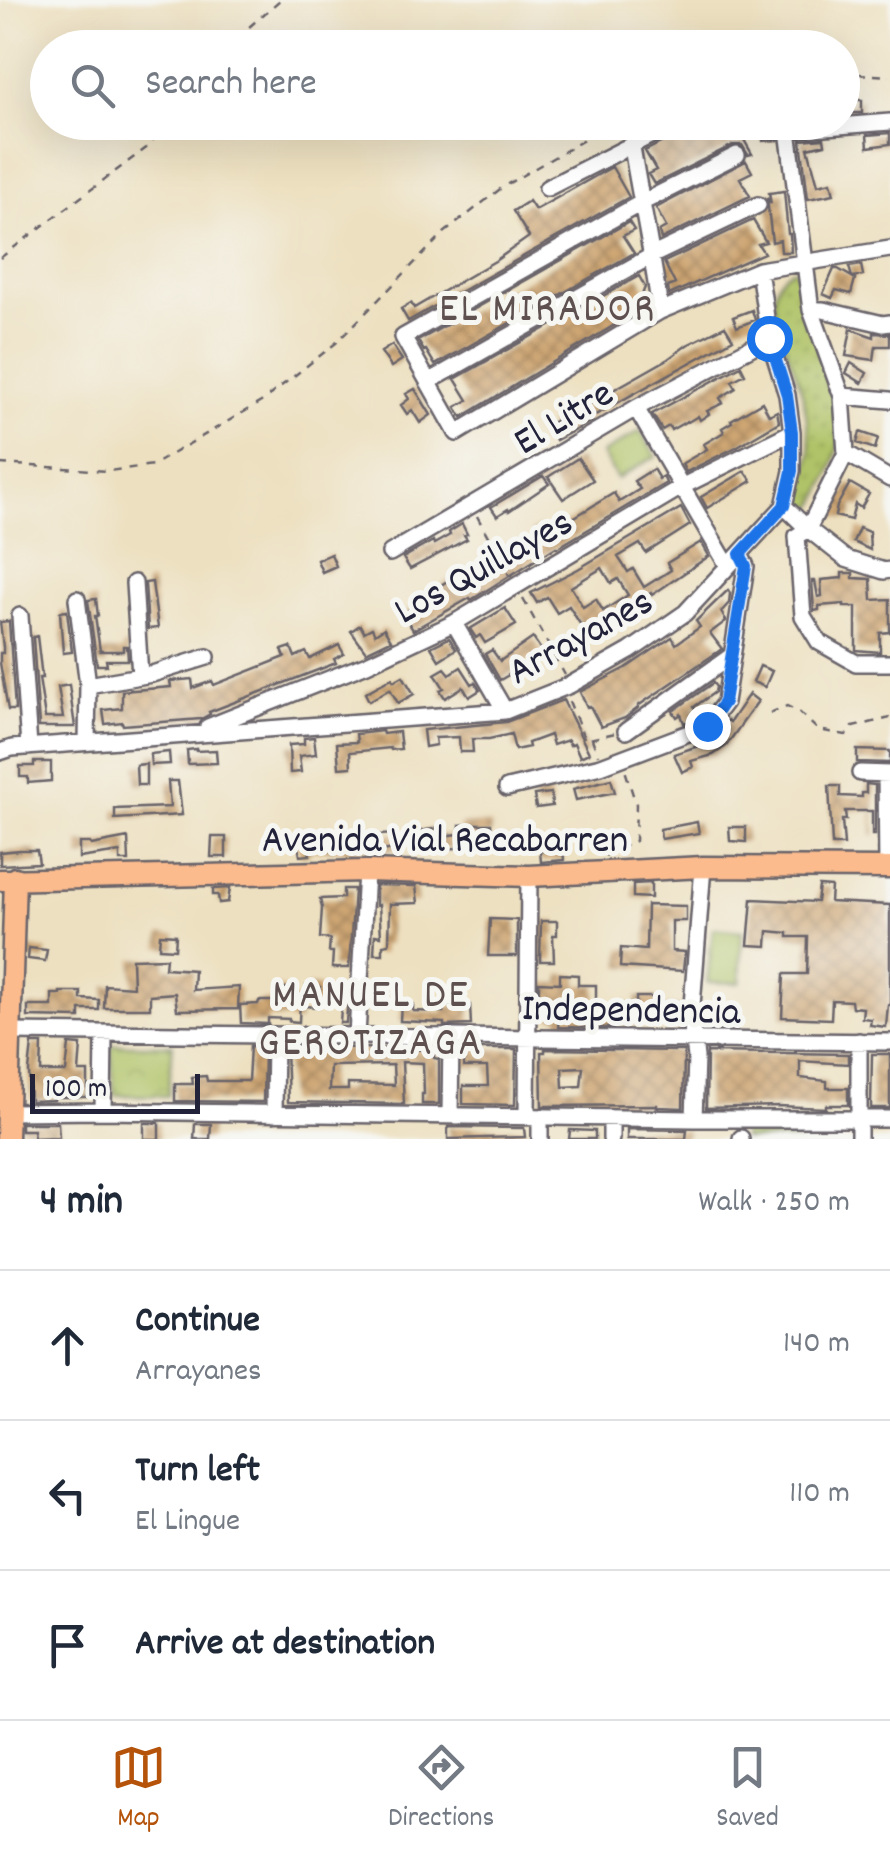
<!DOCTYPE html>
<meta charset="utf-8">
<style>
:root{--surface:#fff;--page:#f6f6f7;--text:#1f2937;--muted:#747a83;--line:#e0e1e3;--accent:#b45309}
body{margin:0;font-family:Dekko,sans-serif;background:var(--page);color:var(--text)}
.scale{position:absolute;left:30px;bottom:25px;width:170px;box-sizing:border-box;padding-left:10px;border:5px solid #22223b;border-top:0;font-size:28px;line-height:35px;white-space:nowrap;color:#22223b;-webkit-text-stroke:8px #f6f6f2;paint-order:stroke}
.stop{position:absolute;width:30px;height:30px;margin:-22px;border:8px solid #1a73e8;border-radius:50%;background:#fff}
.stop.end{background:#1a73e8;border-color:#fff;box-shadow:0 2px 10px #0008}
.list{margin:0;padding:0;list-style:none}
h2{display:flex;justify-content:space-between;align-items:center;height:130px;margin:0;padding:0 40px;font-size:42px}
h2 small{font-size:32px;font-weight:400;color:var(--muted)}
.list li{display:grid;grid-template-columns:65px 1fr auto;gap:30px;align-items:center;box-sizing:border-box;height:150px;padding:0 40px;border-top:2px solid var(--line)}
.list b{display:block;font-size:38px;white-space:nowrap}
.list p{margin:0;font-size:32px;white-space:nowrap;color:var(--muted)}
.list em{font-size:32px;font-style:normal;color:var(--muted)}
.icon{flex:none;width:55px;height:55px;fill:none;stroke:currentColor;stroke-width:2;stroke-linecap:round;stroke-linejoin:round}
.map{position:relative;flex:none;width:890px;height:1139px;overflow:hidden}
.search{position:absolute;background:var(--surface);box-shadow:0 10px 40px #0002;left:30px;right:30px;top:30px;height:110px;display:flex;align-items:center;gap:25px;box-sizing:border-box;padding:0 35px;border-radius:55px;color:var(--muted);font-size:38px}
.sheet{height:580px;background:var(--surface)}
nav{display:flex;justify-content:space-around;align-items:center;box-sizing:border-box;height:140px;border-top:2px solid var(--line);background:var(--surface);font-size:28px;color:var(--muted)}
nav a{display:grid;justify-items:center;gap:5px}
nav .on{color:var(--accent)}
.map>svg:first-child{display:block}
.grass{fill:url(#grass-dots);stroke:#697251;stroke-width:2.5}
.park{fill:url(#park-crowns);stroke:#697251;stroke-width:2.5}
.pitch{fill:#b0c367;stroke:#697251;stroke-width:2.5}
.building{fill:url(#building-cross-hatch);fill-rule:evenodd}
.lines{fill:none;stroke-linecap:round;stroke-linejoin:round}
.minor-casing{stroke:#69646a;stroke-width:20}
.major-casing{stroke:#69646a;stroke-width:25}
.path{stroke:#69646a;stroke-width:2.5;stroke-dasharray:8 8;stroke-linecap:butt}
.minor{stroke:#fff;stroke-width:15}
.major{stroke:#fbbb8d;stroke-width:20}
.route{stroke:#1a73e8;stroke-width:12}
.labels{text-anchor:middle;stroke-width:10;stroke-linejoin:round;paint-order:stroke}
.street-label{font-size:40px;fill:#22223b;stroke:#f6f6f2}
.neighbourhood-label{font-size:42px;letter-spacing:2.5px;fill:#5e504f;stroke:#f6f6f2}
</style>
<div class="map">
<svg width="890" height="1139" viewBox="0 0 890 1139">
<defs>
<pattern id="grass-dots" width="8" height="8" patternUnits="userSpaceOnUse" patternTransform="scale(2.5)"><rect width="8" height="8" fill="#b0c367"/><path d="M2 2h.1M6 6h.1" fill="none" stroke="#97a75a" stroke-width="1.8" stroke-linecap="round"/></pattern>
<pattern id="park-crowns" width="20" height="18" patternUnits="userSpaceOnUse" patternTransform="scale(2.5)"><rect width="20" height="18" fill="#b0c367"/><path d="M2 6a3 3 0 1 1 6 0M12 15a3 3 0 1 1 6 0" fill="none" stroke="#97a75a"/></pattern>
<pattern id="building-cross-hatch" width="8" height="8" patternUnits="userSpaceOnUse" patternTransform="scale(2.5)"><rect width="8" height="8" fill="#cea673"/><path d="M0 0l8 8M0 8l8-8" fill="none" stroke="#a78760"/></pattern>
</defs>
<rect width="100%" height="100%" fill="#f6f6f2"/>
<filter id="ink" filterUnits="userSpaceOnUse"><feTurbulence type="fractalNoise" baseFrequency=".01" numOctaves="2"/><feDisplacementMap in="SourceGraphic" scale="20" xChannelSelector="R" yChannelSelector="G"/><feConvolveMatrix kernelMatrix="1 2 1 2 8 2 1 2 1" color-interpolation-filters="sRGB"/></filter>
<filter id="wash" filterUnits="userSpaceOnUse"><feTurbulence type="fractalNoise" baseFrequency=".0048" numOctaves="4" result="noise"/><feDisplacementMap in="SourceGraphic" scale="40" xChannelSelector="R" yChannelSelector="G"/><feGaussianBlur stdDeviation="2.25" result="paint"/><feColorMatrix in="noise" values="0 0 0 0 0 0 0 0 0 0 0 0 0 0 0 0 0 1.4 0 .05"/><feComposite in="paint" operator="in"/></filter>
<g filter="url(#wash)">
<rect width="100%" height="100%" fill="#ede0c0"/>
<path class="grass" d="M 791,270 L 796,270 L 800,272 C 813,315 845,398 839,440 C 836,464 825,484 815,506 C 807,509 803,509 797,503 C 798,481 813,469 810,443 C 808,423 805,402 799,382 C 790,352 753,292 791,270 Z
M 830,1122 L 830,1139 L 743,1139 L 742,1125 Z"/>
<path class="park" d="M 111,1045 L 173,1045 L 168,1096 L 114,1095 Z"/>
<path class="pitch" d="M 640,431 L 656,456 L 617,479 L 602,454 Z
M 713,928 L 742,931 L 740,983 L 707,982 Z"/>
<g id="blocks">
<path class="building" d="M 852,100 L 862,100 L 862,113 L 842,113 L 842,105 L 852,105 Z
M 702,122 L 755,122 L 739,131 L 752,154 L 748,155 L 742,145 L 733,145 L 654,184 L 648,174 L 656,170 L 645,151 Z
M 766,122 L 776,122 L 778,140 L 763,141 L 762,130 L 766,129 Z
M 890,133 L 890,144 L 868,147 L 867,135 Z
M 824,138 L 825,144 L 808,148 L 818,185 L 831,182 L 834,194 L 808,199 L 801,140 Z
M 746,161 L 752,172 L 740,178 L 750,196 L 661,239 L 659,231 L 666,227 L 656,208 Z
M 612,167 L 629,197 L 408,321 L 401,309 L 411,303 L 414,308 L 495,261 L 529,237 L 513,211 L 529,201 L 535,210 Z
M 784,191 L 788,234 L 790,234 L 791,252 L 781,252 L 780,240 L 772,242 L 767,198 L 771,204 L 769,193 Z
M 753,220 L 766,242 L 758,244 L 764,253 L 669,295 L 668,287 L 675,284 L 664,262 Z
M 629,222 L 634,230 L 623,236 L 634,253 L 435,365 L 426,350 L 424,351 L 418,341 Z
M 861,265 L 863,275 L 853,277 L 855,279 L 851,294 L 836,290 L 832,298 L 823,294 L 834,269 L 838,269 L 852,277 L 849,267 Z
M 639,276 L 645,287 L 642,295 L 635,299 L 641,309 L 462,417 L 456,407 L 468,400 L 455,379 Z
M 752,310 L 755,320 L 737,327 L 733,317 Z
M 725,326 L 733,339 L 590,418 L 592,421 L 556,440 L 548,425 L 573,410 L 575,413 L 590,404 L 588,401 L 598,396 L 599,398 L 668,359 L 687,345 Z
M 851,329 L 874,337 L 874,333 L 890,334 L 890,346 L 876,346 L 874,360 L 846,356 Z
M 392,345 L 402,360 L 391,367 L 381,352 Z
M 851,363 L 867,373 L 862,383 L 846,373 Z
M 741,366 L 745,374 L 732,381 L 736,388 L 720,398 L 723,403 L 707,411 L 709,414 L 700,420 L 698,416 L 688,422 L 687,421 L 671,430 L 669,426 L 662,430 L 652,414 Z
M 415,389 L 431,415 L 420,423 L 412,410 L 407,414 L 401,405 L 409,399 L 406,394 Z
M 762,402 L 769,415 L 777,411 L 779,422 L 736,447 L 686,472 L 682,464 L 683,463 L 707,449 L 704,444 L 724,432 L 722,428 L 732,422 L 731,420 Z
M 860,432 L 878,438 L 875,449 L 857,443 Z
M 578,458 L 593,480 L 563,499 L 548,477 Z
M 653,469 L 659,479 L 663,476 L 666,483 L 557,548 L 556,547 L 471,600 L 470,598 L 413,630 L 403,614 L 441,592 L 438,587 L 463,571 L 470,582 L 490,570 L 484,560 L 492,555 L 501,569 L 529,551 L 525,545 L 535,539 L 531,532 L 539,526 L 545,535 L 614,493 L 619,502 L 640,489 L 634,481 Z
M 745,471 L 752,481 L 707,508 L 701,497 Z
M 543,476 L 549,484 L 509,511 L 508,509 L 497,516 L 491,507 Z
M 850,483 L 869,494 L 861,508 L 855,504 L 851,520 L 835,516 L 837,506 Z
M 681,508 L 690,525 L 646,553 L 640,544 L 618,557 L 628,572 L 633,569 L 644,587 L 671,570 L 667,563 L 701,542 L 709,556 L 652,595 L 651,593 L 585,632 L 569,606 L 557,613 L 547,597 L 537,603 L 531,593 L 578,569 ZM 602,568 L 611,583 L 618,579 L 628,595 L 603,611 L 596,599 L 583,607 L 571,587 Z
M 462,524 L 467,534 L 464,535 L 467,539 L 410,569 L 403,558 L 433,541 L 434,544 L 450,535 L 449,532 Z
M 859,528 L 869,532 L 870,550 L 853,542 Z
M 331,554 L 336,566 L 322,572 L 317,560 Z
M 842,573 L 853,573 L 853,578 L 871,579 L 872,600 L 890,599 L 890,632 L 880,633 L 880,652 L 856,650 L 856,607 L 844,607 L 844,604 L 819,606 L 819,610 L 814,611 L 812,581 L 815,581 L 818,597 L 822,596 L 821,580 L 842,578 Z
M 152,582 L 158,628 L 148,629 L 145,583 Z
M 728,590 L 730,593 L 729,603 L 721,612 L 726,621 L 710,633 L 722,649 L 638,706 L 638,708 L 625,718 L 601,727 L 590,706 L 587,707 L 580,692 L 626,668 L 672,637 L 676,644 L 700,627 L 696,621 Z
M 96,599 L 98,616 L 95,616 L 100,651 L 123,651 L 123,646 L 127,646 L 128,660 L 106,660 L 107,665 L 97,665 L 88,600 Z
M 505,608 L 516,625 L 485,643 L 480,635 L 476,638 L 470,629 Z
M 67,611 L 72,652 L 63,653 L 60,612 Z
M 9,621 L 15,710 L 8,710 L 0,663 L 0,653 L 3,653 L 3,647 L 0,622 Z
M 360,625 L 364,632 L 372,628 L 375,634 L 384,628 L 391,640 L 366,652 L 351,631 Z
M 37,636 L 42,678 L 39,678 L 45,718 L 63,718 L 58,687 L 69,685 L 75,727 L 39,727 L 33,637 Z
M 449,638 L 456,649 L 439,660 L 431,647 Z
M 533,638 L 544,654 L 500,680 L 485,654 L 492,650 L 500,661 Z
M 339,645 L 344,654 L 334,659 L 336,663 L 209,712 L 210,714 L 201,719 L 123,725 L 122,722 L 105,724 L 103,710 L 122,708 L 122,691 L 171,687 L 170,681 L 192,679 L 193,688 L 212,681 L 214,685 L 285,657 L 282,650 L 291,647 L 295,657 L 306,652 L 310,659 Z
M 760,666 L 772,671 L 765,687 L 753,682 Z
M 461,667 L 472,684 L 475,682 L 480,690 L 469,697 L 463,687 L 445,698 L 440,690 L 444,688 L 435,674 L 445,668 L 450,674 Z
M 403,676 L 414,694 L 398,703 L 390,689 L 369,701 L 365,693 L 392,678 L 394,681 Z
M 713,683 L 716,687 L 715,692 L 694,707 L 699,717 L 684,723 L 681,714 L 677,717 L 673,711 Z
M 749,694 L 758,701 L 726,746 L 713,755 L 691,761 L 693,767 L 682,772 L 674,754 L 710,742 L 726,731 L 721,728 L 727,720 L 730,722 Z
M 563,700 L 589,753 L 580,757 L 574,743 L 570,745 L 568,740 L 553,745 L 550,735 L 528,743 L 529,747 L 515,750 L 511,734 L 489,739 L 472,739 L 473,752 L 460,752 L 459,737 L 435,738 L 436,745 L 425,747 L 423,730 L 506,722 Z
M 382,731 L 383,734 L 399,732 L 401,749 L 391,750 L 390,748 L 350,752 L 351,767 L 339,768 L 337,743 L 357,742 L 356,734 Z
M 314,737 L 316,754 L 299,756 L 301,772 L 290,773 L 289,745 L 304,744 L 304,738 Z
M 196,749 L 196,751 L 216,750 L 217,763 L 188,764 L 187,750 Z
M 857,750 L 890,751 L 890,763 L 857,762 Z
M 169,752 L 170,764 L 151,765 L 150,754 Z
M 34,762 L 51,762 L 51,781 L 28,783 L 28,777 L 20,777 L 20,766 L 34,766 Z
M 146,764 L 146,785 L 137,785 L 136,765 Z
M 611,779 L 615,792 L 576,800 L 573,789 Z
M 168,781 L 178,781 L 182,815 L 115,819 L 115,809 L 170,807 Z
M 866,784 L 875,785 L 875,835 L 872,835 L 872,811 L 845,811 L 846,820 L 842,820 L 844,845 L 832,845 L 829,786 L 840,786 L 840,796 L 862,797 L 862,793 L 866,793 Z
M 551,793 L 552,806 L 536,808 L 534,795 Z
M 697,822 L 699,833 L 661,839 L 660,829 Z
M 470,824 L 491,824 L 492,835 L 476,836 L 476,847 L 420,850 L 419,831 L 440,828 L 440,836 L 459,834 L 460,825 Z
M 729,827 L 746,827 L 746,842 L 730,841 Z
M 394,834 L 396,849 L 373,852 L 373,848 L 362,848 L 362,850 L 343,853 L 342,850 L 309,851 L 310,855 L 300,856 L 297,839 L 322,835 L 351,835 L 351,837 Z
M 212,837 L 226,837 L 226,857 L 211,857 Z
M 128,838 L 129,861 L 120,861 L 120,852 L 79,858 L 79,843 L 90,843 L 91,845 Z
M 20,850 L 37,850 L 39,863 L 0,865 L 0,852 Z
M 563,850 L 564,860 L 541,862 L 540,851 Z
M 651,883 L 651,898 L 633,897 L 633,884 Z
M 376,885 L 416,886 L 418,903 L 390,904 L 389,944 L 383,945 L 383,954 L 374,954 L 375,935 L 381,936 L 379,905 L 376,906 Z
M 819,886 L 831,887 L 830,902 L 890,905 L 890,1005 L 888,1005 L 886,1027 L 870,1025 L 871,1019 L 862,1018 L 863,1008 L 852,1007 L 851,1001 L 832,1000 L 831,1019 L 782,1017 L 784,974 L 807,974 L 808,937 L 788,937 L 788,933 L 768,931 L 767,946 L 748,945 L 752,899 L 817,902 Z
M 230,888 L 228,902 L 219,903 L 218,895 L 213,895 L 213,889 Z
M 343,889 L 354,889 L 349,968 L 332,968 L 333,952 L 329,952 L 330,939 L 320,938 L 322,908 L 320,899 L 343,898 Z
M 647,905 L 686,906 L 686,921 L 672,921 L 672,951 L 685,952 L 683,971 L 620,967 L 621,948 L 646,950 Z
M 490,919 L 517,920 L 517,956 L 488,956 Z
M 541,921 L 557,921 L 557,935 L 553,935 L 554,961 L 540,961 Z
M 160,934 L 176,935 L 175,949 L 159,948 Z
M 29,948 L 47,950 L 45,961 L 28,959 Z
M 166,958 L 165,968 L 194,970 L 193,990 L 239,987 L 238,1009 L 177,1010 L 175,993 L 150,995 L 150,1008 L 104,1008 L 105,985 L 133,987 L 132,959 Z
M 560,974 L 578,975 L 578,985 L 596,985 L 596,1015 L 614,1016 L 613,1028 L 558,1027 L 559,1018 L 539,1016 L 539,982 L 560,983 Z
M 306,986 L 320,987 L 319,1007 L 304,1006 Z
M 275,987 L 286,988 L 286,999 L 300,999 L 299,1022 L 289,1021 L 289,1019 L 268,1018 L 268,1024 L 241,1023 L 240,1005 L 258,1004 L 259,1001 L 275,1001 Z
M 60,992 L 81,992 L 81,999 L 99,1000 L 99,1010 L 80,1010 L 80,1018 L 28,1017 L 28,1006 L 52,1006 L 52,994 L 60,994 Z
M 342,994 L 348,994 L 346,1023 L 340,1023 Z
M 636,997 L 656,997 L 656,1008 L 680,1006 L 680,1021 L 623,1024 L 622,1004 L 636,1004 Z
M 401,1003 L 413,1004 L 413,1011 L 443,1012 L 443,1006 L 470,1005 L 471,1025 L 444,1026 L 444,1023 L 400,1021 Z
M 32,1044 L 42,1044 L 41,1072 L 66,1072 L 69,1044 L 81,1045 L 79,1072 L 88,1072 L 88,1097 L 54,1097 L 54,1100 L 30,1101 L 29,1071 Z
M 250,1046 L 264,1046 L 263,1102 L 175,1101 L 175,1084 L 193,1084 L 192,1077 L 206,1076 L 207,1081 L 248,1081 Z
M 286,1046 L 434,1050 L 434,1058 L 439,1059 L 439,1104 L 422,1104 L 422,1094 L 424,1094 L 423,1063 L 402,1062 L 404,1104 L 288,1102 ZM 393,1065 L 394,1085 L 348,1084 L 348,1090 L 329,1090 L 330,1066 Z
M 464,1049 L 516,1049 L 515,1105 L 463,1104 L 463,1086 L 488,1086 L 487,1067 L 464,1067 Z
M 545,1049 L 684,1051 L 683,1108 L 657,1107 L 657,1105 L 542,1106 L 541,1052 L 545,1052 ZM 583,1067 L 581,1086 L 563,1087 L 562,1068 Z
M 707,1052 L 848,1054 L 848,1064 L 800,1061 L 800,1078 L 827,1081 L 827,1088 L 848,1088 L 848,1105 L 826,1105 L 826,1108 L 778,1106 L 706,1108 Z
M 872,1054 L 890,1054 L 890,1108 L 871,1108 Z
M 21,1123 L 58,1123 L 59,1137 L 34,1138 L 33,1130 L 21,1130 Z
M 144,1123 L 159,1123 L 159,1139 L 144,1139 Z
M 195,1124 L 211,1124 L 210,1139 L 194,1139 Z
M 448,1127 L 524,1128 L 525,1137 L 448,1139 Z
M 627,1129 L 687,1130 L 686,1139 L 627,1139 Z
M 570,1130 L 595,1131 L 595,1139 L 569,1139 Z"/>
</g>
</g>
<g filter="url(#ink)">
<use href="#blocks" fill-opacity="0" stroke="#69646a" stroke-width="2.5"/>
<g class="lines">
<g class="minor-casing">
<path id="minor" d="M 787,122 L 811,310 L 842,396 L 846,453 L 808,529 L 797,536 L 803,616 L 819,642 L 856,663 L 890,663
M 787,130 L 890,122
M 632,147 C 641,202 653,255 660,311
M 737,155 L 641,203 L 403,337 L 457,433 L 660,311 L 759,270 L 890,249
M 547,188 L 677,122
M 811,310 L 823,310 L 883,324 L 890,323
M 428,382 L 653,255 L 758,205
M 842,396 L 890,400
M 636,408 L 728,566
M 846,453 L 890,479
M 784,506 L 808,529 L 846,559 L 884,571 L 890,570
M 390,553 L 636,408 L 769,338
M 134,583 L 140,676
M 77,599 L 88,685
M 20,616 L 29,747
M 454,623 L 505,711
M 208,727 L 367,664 L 454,623 L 683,486 L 792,432
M 626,731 L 731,656
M 87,742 L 88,685 L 152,674 L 207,657
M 0,752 L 12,748 L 505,711 L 570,685 L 630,651 L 685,613 L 784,506 L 792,471 L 792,432 L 787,395 L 769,338 L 759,270
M 860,773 L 890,774
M 886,774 L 887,868
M 507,788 L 601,766 L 707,726 L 725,702 L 746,566 L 740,554
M 11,1032 L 890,1042
M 357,1036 L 366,871
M 859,1041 L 859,1139
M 103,1111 L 104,1034
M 8,1112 L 103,1111 L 694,1119 L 890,1119
M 274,1114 L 275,1035
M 450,1115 L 451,1037
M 527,1117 L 529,876
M 694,1119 L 696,1057 L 691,1018 L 703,867
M 540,1139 L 540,1117
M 611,1139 L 611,1118
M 741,1139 L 741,1138"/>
</g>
<g class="major-casing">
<path id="major" d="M 0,880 L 366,871 L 529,876 L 703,867 L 890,868
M 7,1139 L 15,878"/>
</g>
<path class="path" d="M 225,48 L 280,0
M 842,73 L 890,76
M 0,258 L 149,146 L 164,122
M 0,464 L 109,471 L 153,465 L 261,402 L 336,343 L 444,233 L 504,186 L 615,122
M 477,516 L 509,575
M 523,599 L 565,675
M 569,701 L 585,740 L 615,733
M 770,713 L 787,706 L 799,712 L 818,730 L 846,735 L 853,727 L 890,718
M 592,739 L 598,755
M 605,856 L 635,841 L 636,804 L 625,770"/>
<use href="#minor" class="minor"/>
<use href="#major" class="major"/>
</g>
</g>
<g class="lines" filter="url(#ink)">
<path class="route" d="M 707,726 L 724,702 L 746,566 L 740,554 L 784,506 L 792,471 L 792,432 L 787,395 L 769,338"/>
</g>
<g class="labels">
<g class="street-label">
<text transform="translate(562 415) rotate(-31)" y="14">El Litre</text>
<text transform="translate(482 564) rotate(-29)" y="14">Los Quillayes</text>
<text transform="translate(579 634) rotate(-29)" y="14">Arrayanes</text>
<text x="445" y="851">Avenida Vial Recabarren</text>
<text transform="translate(631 1007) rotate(1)" y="14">Independencia</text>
</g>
<g class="neighbourhood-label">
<text x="548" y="320">EL MIRADOR</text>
<text x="371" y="1006">MANUEL DE<tspan x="371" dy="48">GEROTIZAGA</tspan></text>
</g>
</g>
</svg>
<div class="scale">100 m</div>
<div class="stop" style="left:769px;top:338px"></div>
<div class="stop end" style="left:707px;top:726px"></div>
<div class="search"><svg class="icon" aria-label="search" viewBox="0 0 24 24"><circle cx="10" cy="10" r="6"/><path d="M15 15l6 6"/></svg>Search here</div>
</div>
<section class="sheet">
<h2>4 min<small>Walk · 250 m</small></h2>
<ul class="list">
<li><svg class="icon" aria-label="ahead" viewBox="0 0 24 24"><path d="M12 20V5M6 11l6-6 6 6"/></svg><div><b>Continue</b><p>Arrayanes</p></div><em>140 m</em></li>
<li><svg class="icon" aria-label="left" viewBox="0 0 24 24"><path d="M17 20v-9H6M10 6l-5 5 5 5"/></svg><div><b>Turn left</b><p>El Lingue</p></div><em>110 m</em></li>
<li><svg class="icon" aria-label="arrive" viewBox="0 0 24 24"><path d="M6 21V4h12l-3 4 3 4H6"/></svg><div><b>Arrive at destination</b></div></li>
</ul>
</section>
<nav>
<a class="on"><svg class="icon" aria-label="map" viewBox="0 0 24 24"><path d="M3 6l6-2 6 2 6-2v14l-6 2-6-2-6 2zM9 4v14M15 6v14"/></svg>Map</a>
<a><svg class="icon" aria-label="directions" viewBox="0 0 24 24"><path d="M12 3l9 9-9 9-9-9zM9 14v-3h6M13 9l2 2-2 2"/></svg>Directions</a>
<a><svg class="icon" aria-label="saved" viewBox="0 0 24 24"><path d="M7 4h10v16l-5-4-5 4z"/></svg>Saved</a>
</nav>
